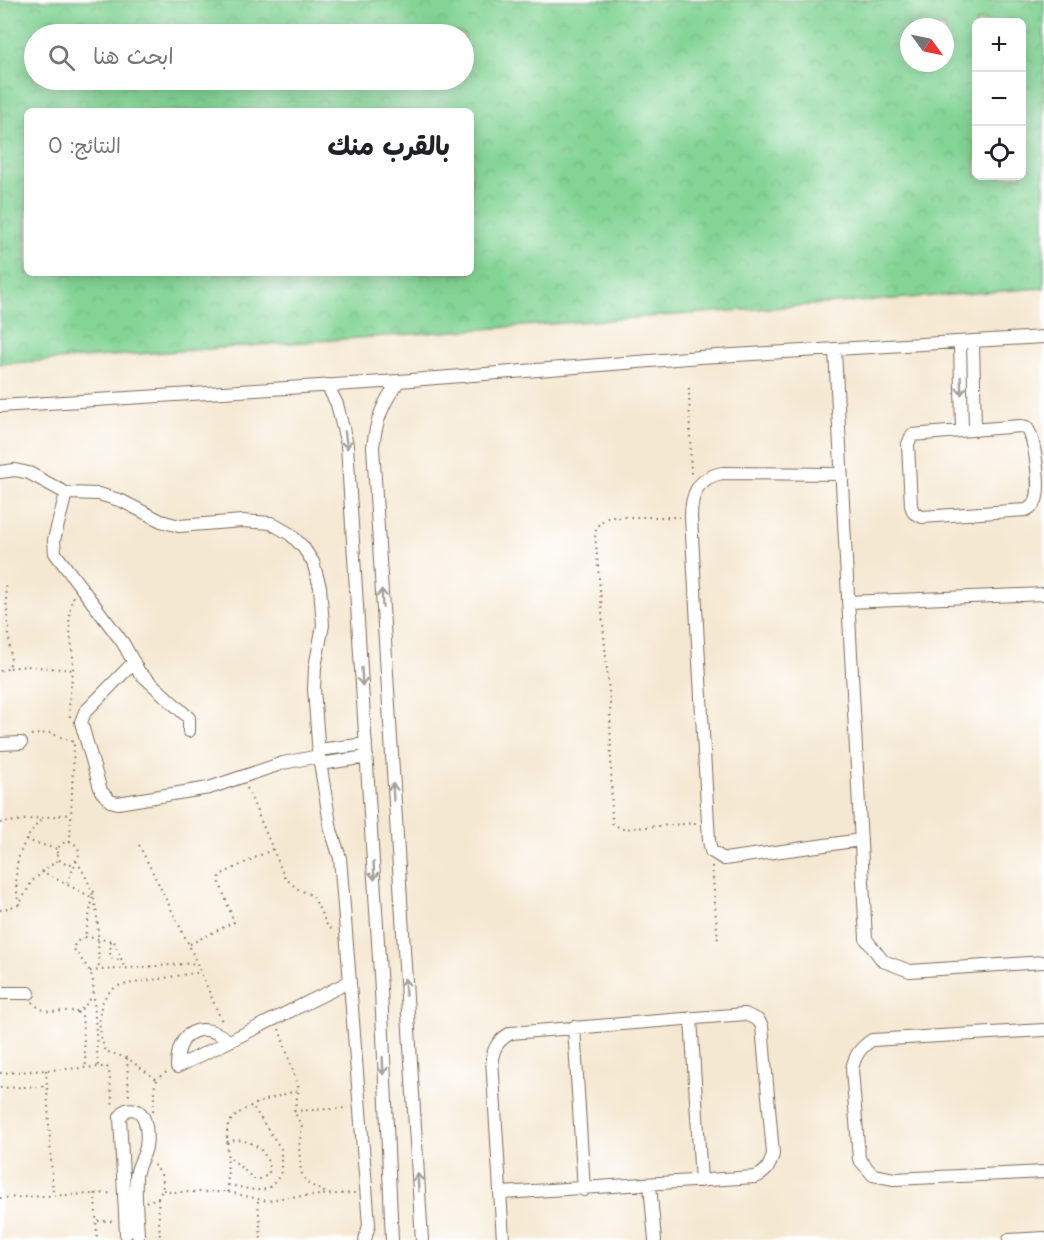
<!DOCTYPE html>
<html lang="ar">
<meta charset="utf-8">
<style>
:root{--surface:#fff;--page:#f2f2f2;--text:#202124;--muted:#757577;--line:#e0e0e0}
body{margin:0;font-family:"Playpen Sans","Playpen Sans Arabic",sans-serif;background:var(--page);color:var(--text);direction:rtl}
.controls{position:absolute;right:18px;top:18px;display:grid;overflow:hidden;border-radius:9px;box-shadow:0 3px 15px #0003}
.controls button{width:54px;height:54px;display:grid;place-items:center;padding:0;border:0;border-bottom:2px solid var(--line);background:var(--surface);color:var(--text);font:30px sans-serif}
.compass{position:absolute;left:900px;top:18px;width:54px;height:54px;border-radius:50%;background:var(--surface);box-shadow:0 3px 15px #0003;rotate:123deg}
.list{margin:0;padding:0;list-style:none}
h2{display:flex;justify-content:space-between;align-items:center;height:78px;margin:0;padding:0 24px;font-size:26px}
h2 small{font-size:20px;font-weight:400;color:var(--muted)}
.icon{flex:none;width:33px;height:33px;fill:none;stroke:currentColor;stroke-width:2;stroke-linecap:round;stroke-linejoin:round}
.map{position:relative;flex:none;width:1044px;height:1240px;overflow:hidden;direction:ltr}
.search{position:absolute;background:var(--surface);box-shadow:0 3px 15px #0003;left:24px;top:24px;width:450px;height:66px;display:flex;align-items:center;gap:15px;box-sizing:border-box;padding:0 21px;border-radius:33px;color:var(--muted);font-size:22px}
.panel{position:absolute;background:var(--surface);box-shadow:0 3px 15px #0003;left:24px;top:108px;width:450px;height:168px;border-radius:9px;direction:rtl}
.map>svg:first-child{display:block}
.park{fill:url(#park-crowns);stroke:#5f7f5a;stroke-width:1.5;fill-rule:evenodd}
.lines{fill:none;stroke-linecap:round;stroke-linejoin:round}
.street-casing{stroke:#7c6c5d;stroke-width:14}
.path{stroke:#7c6c5d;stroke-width:2;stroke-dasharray:1.5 4.5;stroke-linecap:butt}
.street{stroke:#fff;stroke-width:12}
.oneway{stroke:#a79f9a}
</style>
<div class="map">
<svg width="1044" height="1240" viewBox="0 0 1044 1240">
<defs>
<pattern id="park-crowns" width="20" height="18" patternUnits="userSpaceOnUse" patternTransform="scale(1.5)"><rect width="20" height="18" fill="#83d495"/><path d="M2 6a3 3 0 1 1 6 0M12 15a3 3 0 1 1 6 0" fill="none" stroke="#72b680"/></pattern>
</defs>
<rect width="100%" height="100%" fill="#fff"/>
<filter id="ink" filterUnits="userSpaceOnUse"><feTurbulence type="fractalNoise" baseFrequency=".0167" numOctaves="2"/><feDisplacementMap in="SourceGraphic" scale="12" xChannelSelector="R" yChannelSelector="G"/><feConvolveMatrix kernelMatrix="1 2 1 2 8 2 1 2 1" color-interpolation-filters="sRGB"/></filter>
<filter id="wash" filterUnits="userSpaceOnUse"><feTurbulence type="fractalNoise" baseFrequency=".008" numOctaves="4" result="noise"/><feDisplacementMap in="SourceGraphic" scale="24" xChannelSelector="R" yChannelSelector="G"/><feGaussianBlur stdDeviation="1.35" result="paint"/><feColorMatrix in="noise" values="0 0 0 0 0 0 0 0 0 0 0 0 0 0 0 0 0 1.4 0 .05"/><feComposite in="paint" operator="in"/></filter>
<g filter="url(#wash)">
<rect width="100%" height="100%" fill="#f5e8d2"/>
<path class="park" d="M 0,0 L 1044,0 L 1044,288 L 0,364 ZM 976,22 L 1022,22 L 1022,176 L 976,176 ZM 909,27 L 945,27 L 945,63 L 909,63 ZM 34,34 L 464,34 L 464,80 L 34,80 ZM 27,111 L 471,111 L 471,273 L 27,273 Z"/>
</g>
<g filter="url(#ink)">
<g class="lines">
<g class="street-casing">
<path id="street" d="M 973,342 L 975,428
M 960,343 L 962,429
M 835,351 L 866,939 L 883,961 L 910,971 L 1044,962
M 399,381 C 383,402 376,420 373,447 L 422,1240
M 327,385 L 337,404 L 347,445 L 381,990 L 392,1240
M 0,406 L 399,381 L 700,357 L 1044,337
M 1020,426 L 1026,427 C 1035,435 1041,488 1036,500 C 1034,505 1030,508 1026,510 L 922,517 L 914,513 L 911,506 L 908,444 L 912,435 Z
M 0,472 L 15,470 L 29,473 L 66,493 L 99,494 L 122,501 L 161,521 L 179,526 L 242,521 L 271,523 L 290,534 L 303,547 L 313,562 L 320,587 L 323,625 L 315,667 L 314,689 L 319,756 L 331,830 L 340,858 L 343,894 L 369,1225 L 365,1240
M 841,474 L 722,473 C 697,478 691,495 691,517 L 709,841 L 711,851 L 724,859 L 861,840
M 66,493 L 54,540 L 55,553 L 123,643 L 139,672 L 189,718 L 189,731
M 848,602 L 1044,594
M 134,662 L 85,712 L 81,722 L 101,791 L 110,801 L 118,803 L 209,788 L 283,763 L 319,756
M 0,744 L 21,743
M 318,750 L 366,744
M 320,764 L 367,757
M 0,993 L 29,993
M 691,1018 L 701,1181
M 574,1027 L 584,1190
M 1044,1030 L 872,1040 C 860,1048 855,1055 852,1069 L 859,1159 L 873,1175 L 894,1179 L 1044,1172
M 229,1041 C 201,1019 177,1031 177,1067 L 349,982
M 650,1185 L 655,1240
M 502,1193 L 755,1177 C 766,1173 770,1166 773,1154 L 762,1026 L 758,1020 L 745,1014 L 511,1033 C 500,1039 494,1046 492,1059 L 503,1240
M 126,1234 L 120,1117 L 126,1110 C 147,1104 148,1132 146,1147 C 144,1158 136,1166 136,1178 C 135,1197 137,1216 138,1235
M 1009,1240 L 1044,1238"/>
</g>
<path class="path" d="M 689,388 L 691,478
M 680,517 L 609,517 L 599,523 L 595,533 L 610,703 L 612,823 L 622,829 L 696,823
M 10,668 L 25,666 L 73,670
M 0,671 L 7,669 L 11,662 L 5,586
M 70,717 C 68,700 71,686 73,670 C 75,644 63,621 74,595
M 31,735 L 50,733 L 74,742
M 247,788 L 285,878 L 298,889 L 313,896 L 328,927 L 335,931
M 0,823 L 71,814
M 26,840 L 57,849
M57 853a11 11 0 1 1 22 0a11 11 0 1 1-22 0Z
M 70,842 L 74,743
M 139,845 L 189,945 L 223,1024
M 76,861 C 102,897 97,928 99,970
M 712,866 L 718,942
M 41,871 L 91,897
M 67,883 L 75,864
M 94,891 L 85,937 L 76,942 L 73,948 L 90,971 L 93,981 L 98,1067 L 107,1067 L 109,1070 L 113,1108
M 19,905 C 12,866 17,848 42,818
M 0,910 L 19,905 L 32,881 L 59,859
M 85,937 L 114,941 L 125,969
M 111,941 L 110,957 L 114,960 L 123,959
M 190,944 L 234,922 L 219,881 L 220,875 L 273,849
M 90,971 L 197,963
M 32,1002 C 51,1021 65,1004 82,1015 L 86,1068
M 76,1012 L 83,1008 L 93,996
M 279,1029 L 299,1089 L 294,1111 L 302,1127 L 299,1147 L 301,1172 L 307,1183 L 326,1193
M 127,1058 L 129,1100
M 46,1070 L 53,1195
M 0,1073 L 98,1067
M 156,1079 L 127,1058 L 105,1051 C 98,1028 93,995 121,985 L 201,972
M 0,1088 L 47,1086
M 153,1111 C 156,1094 149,1081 167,1072
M 294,1111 L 348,1108
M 227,1142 C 247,1135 271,1150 269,1173 L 262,1179 L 254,1179 L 227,1155
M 228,1185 C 251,1188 268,1200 281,1172 L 281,1149 L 253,1107
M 163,1190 L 170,1192 L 228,1192 L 267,1201 L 287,1197 L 355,1193
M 228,1192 L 227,1127 C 237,1105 275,1098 298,1090
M 95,1193 L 97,1240
M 0,1198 L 114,1193
M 158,1198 L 160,1240
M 258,1201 L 261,1240
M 146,1202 L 158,1198 C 167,1184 163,1172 151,1163
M 98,1221 L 113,1221"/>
<use href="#street" class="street"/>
</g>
<defs><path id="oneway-shaft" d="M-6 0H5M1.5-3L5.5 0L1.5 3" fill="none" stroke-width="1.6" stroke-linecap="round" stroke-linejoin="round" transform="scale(1.5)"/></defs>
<g class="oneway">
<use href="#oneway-shaft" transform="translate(961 386) rotate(88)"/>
<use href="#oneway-shaft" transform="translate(346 440) rotate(82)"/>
<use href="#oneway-shaft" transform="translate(382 598) rotate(-93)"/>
<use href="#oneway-shaft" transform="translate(362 677) rotate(87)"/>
<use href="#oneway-shaft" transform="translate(393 792) rotate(-93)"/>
<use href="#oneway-shaft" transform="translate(374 871) rotate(87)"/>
<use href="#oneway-shaft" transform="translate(405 987) rotate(-94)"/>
<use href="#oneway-shaft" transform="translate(383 1066) rotate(87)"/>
<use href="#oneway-shaft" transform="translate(418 1182) rotate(-94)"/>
</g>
</g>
</svg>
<div class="controls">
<button>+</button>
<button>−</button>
<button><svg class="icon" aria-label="locate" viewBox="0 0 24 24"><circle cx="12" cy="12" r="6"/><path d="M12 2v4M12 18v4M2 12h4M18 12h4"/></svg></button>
</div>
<svg class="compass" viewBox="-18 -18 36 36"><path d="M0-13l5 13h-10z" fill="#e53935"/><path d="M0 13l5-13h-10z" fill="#757577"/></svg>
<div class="search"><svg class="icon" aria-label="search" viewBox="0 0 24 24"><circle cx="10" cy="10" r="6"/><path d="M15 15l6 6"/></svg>ابحث هنا</div>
<section class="panel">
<h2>بالقرب منك<small>النتائج: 0</small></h2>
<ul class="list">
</ul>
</section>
</div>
